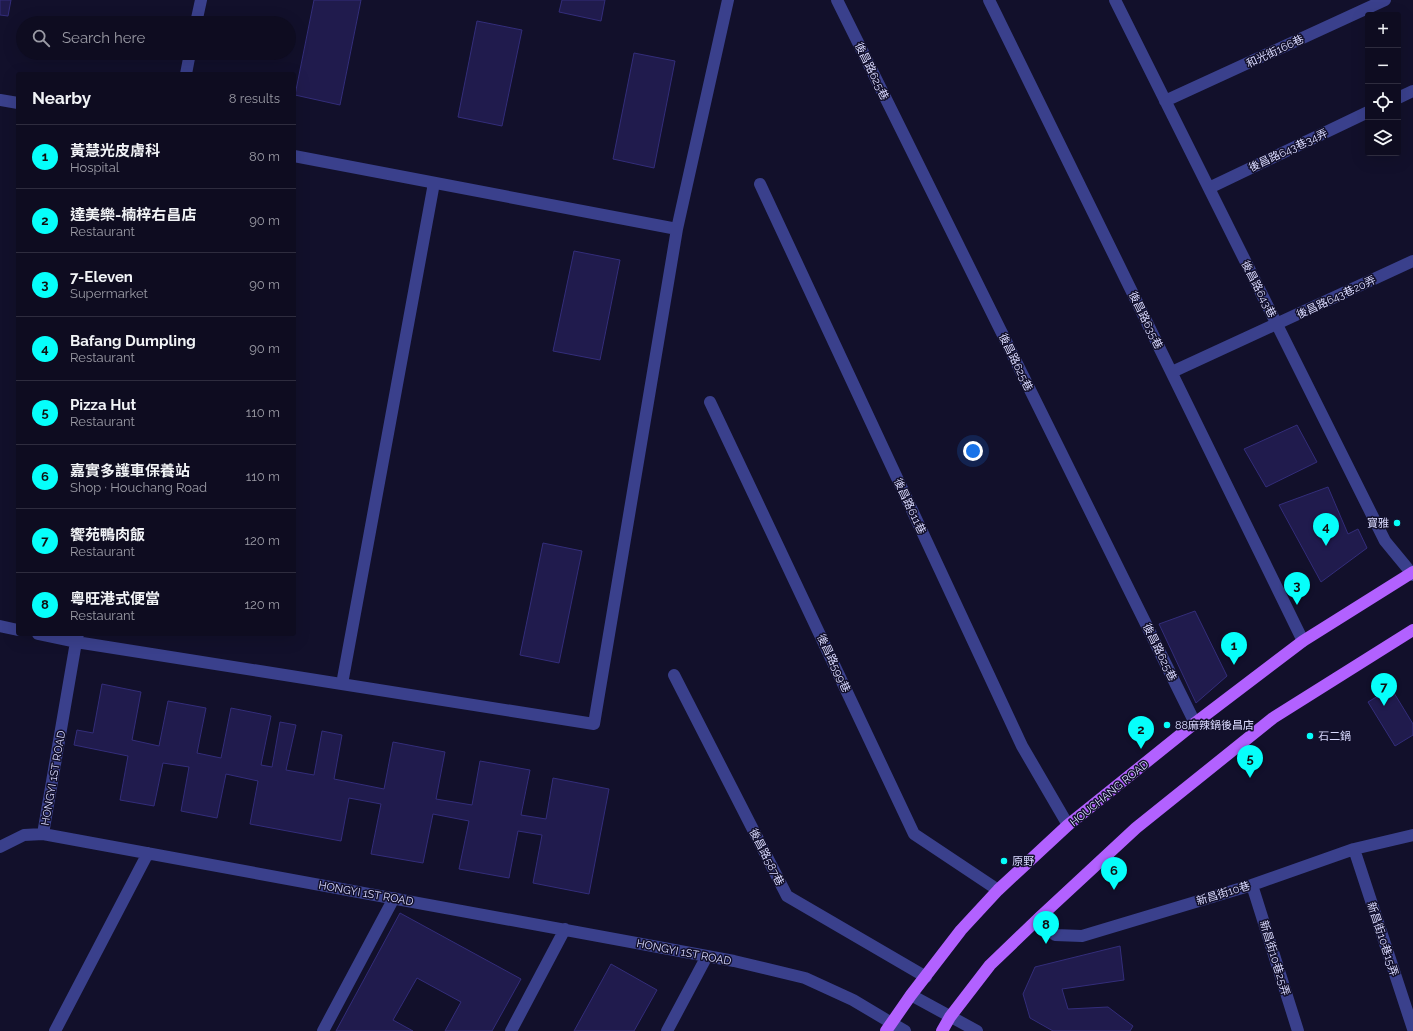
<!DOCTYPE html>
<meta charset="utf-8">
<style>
:root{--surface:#0e0c20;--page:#1c1a2d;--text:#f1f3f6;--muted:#9b9ba5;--line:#2e2c3e;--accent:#06fffb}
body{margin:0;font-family:Raleway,"Noto Sans TC",sans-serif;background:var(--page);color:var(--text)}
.controls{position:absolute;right:12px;top:12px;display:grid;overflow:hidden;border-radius:4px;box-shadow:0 4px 16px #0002}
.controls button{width:36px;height:36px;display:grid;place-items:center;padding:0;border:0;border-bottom:1px solid var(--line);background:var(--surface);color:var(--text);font:20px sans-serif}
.you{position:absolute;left:973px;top:451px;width:14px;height:14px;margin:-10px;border:3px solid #fff;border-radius:50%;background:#1a73e8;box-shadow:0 0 0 6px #1a73e833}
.badge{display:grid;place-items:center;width:26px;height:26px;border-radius:50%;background:var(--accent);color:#111;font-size:13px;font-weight:700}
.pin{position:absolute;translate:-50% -33px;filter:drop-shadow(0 1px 2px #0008)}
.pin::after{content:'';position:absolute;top:21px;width:14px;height:12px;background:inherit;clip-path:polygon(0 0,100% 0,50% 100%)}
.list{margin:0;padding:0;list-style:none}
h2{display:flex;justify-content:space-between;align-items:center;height:52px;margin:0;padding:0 16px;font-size:17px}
h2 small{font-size:13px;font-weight:400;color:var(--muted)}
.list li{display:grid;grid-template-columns:26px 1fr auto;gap:12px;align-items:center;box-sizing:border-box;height:64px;padding:0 16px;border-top:1px solid var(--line)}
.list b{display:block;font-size:15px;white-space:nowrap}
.list p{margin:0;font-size:13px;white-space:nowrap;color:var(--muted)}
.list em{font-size:13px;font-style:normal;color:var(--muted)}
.icon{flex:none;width:22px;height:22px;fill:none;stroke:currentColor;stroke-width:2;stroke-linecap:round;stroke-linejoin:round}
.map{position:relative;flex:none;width:1413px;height:1031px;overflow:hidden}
.search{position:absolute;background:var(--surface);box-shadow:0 4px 16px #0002;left:16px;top:16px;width:280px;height:44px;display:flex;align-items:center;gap:10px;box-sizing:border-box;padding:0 14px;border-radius:22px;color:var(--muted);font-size:15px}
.panel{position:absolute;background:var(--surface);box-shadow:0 4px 16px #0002;left:16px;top:72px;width:280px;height:564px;border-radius:4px}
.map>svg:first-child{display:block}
.building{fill:#201b4d;stroke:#332d7a}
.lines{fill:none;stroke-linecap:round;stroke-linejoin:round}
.minor{stroke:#3a408c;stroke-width:12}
.major{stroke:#b261ff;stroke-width:12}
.poi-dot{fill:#06fffb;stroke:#12102b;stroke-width:1.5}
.labels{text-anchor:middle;stroke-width:3;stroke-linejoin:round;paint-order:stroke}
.street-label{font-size:11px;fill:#dadaff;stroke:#12102b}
.poi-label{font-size:11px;fill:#dadaff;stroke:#12102b;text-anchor:start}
</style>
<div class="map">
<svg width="1413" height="1031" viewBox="0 0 1413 1031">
<rect width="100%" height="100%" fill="#12102b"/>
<path class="building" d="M 0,0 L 11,0 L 8,16 L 0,15 Z
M 314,0 L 361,0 L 340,105 L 295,95 Z
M 562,0 L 605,0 L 601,21 L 559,12 Z
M 477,21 L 522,30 L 502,126 L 458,117 Z
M 634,53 L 675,61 L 654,168 L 613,159 Z
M 574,251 L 620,260 L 600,360 L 553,351 Z
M 1297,425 L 1317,462 L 1266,487 L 1244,449 Z
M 1328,487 L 1348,534 L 1358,529 L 1367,548 L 1321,582 L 1279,505 Z
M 543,543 L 582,551 L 559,663 L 520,655 Z
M 1195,611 L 1227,676 L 1196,703 L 1159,624 Z
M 102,684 L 141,692 L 132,740 L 159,746 L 168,701 L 206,708 L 197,753 L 221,758 L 231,708 L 271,716 L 261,765 L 272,767 L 280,722 L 296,725 L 286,770 L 314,775 L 322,731 L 342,735 L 334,779 L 384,789 L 393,742 L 445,752 L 436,799 L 472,805 L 480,761 L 530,770 L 521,815 L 546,819 L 553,778 L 609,789 L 589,894 L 533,883 L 542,835 L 518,831 L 509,878 L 459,869 L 469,821 L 433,814 L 423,863 L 371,854 L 381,804 L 349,798 L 341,841 L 250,824 L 258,781 L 226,774 L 217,818 L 181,811 L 189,767 L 163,763 L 154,806 L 120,800 L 128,756 L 74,745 L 77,730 L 93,733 Z
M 1391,688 L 1413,724 L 1413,735 L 1395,746 L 1368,702 Z
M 400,913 L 521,979 L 492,1031 L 445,1031 L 461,1002 L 417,978 L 393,1020 L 413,1031 L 336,1031 Z
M 1120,946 L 1124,980 L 1062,989 L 1068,1009 L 1108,1007 L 1133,1026 L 1130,1031 L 1053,1031 L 1030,1018 L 1023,994 L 1035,967 Z
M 611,964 L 657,990 L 634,1031 L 574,1031 Z"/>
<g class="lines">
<path class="minor" d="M 837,0 L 1195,723
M 989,0 L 1303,641
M 1115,0 L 1385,541 L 1413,575
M 196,23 L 201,0
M 186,74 L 190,53
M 1398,98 L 1413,91
M 0,100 L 18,103
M 1165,101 L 1385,0
M 294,156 L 677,229
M 760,184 L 1022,746 L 1068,825
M 1209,188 L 1368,112
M 1172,372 L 1413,261
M 710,402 L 914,834 L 998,890
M 0,626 L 18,630
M 38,634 L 76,642 L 43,834 L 734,961 L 805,978 L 853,1000 L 905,1031
M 78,634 L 76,642 L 594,724 L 677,229 L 728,0
M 674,675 L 787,896 L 926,977
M 342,684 L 434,183
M 0,847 L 24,835 L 43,834
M 1354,849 L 1413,1029
M 1252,885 L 1298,1031
M 1040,917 L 1055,935 L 1082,936 L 1252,885 L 1354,849 L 1413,835
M 911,995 L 977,1031
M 55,1031 L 148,853
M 323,1031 L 394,898
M 511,1031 L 565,929
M 667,1031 L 707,956"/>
<path class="major" d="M 886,1031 L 911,995 L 961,930 L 998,890 L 1068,825 L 1195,723 L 1303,641 L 1413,572
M 942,1031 L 950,1017 L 990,965 L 1040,917 L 1136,828 L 1273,718 L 1413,630"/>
</g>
<g class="poi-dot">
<circle cx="1397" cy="523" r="4"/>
<circle cx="1167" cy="725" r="4"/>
<circle cx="1310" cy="736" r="4"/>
<circle cx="1004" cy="861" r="4"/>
</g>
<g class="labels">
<g class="street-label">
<text transform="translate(1275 51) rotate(-25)" y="4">和光街166巷</text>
<text transform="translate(872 71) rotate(64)" y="4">後昌路625巷</text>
<text transform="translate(1288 150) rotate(-25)" y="4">後昌路643巷34弄</text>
<text transform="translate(1259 289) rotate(63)" y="4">後昌路643巷</text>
<text transform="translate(1336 297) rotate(-25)" y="4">後昌路643巷20弄</text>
<text transform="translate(1146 320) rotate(64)" y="4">後昌路635巷</text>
<text transform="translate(1016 362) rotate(64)" y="4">後昌路625巷</text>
<text transform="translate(910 506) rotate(65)" y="4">後昌路611巷</text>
<text transform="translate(1160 652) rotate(64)" y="4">後昌路625巷</text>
<text transform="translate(834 663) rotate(65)" y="4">後昌路599巷</text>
<text transform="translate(53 778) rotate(-80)" y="4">HONGYI 1ST ROAD</text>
<text transform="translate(1109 793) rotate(-39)" y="4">HOUCHANG ROAD</text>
<text transform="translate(767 857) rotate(63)" y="4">後昌路587巷</text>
<text transform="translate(366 893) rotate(10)" y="4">HONGYI 1ST ROAD</text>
<text transform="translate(1223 893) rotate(-17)" y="4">新昌街10巷</text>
<text transform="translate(1383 939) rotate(72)" y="4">新昌街10巷15弄</text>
<text transform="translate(684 952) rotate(11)" y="4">HONGYI 1ST ROAD</text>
<text transform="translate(1275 958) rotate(73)" y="4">新昌街10巷25弄</text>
</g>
<g class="poi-label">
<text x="1389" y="527" text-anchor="end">寶雅</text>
<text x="1175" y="729">88麻辣鍋後昌店</text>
<text x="1318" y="740">石二鍋</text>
<text x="1012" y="865">原野</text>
</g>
</g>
</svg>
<div class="controls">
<button>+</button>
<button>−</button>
<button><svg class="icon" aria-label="locate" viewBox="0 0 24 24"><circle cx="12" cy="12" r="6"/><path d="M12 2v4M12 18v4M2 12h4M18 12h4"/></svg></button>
<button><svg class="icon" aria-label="layers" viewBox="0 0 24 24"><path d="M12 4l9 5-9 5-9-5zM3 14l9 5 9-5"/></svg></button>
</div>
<div class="you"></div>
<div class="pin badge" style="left:1234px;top:665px">1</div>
<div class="pin badge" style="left:1141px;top:749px">2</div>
<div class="pin badge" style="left:1297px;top:605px">3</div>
<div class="pin badge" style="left:1326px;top:546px">4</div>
<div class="pin badge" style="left:1250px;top:778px">5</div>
<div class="pin badge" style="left:1114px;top:890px">6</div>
<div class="pin badge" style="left:1384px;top:706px">7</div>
<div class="pin badge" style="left:1046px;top:944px">8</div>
<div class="search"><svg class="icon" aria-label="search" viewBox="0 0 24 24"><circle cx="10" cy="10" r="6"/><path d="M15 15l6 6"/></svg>Search here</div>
<section class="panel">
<h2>Nearby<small>8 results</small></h2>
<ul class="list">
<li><span class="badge">1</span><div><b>黃慧光皮膚科</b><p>Hospital</p></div><em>80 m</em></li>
<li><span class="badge">2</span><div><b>達美樂-楠梓右昌店</b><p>Restaurant</p></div><em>90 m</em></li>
<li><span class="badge">3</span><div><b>7-Eleven</b><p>Supermarket</p></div><em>90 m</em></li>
<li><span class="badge">4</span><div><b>Bafang Dumpling</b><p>Restaurant</p></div><em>90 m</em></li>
<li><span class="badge">5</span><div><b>Pizza Hut</b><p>Restaurant</p></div><em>110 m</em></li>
<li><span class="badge">6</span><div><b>嘉實多護車保養站</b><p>Shop · Houchang Road</p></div><em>110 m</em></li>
<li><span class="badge">7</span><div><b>饗苑鴨肉飯</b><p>Restaurant</p></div><em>120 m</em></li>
<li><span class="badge">8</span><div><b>粵旺港式便當</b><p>Restaurant</p></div><em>120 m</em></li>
</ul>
</section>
</div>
